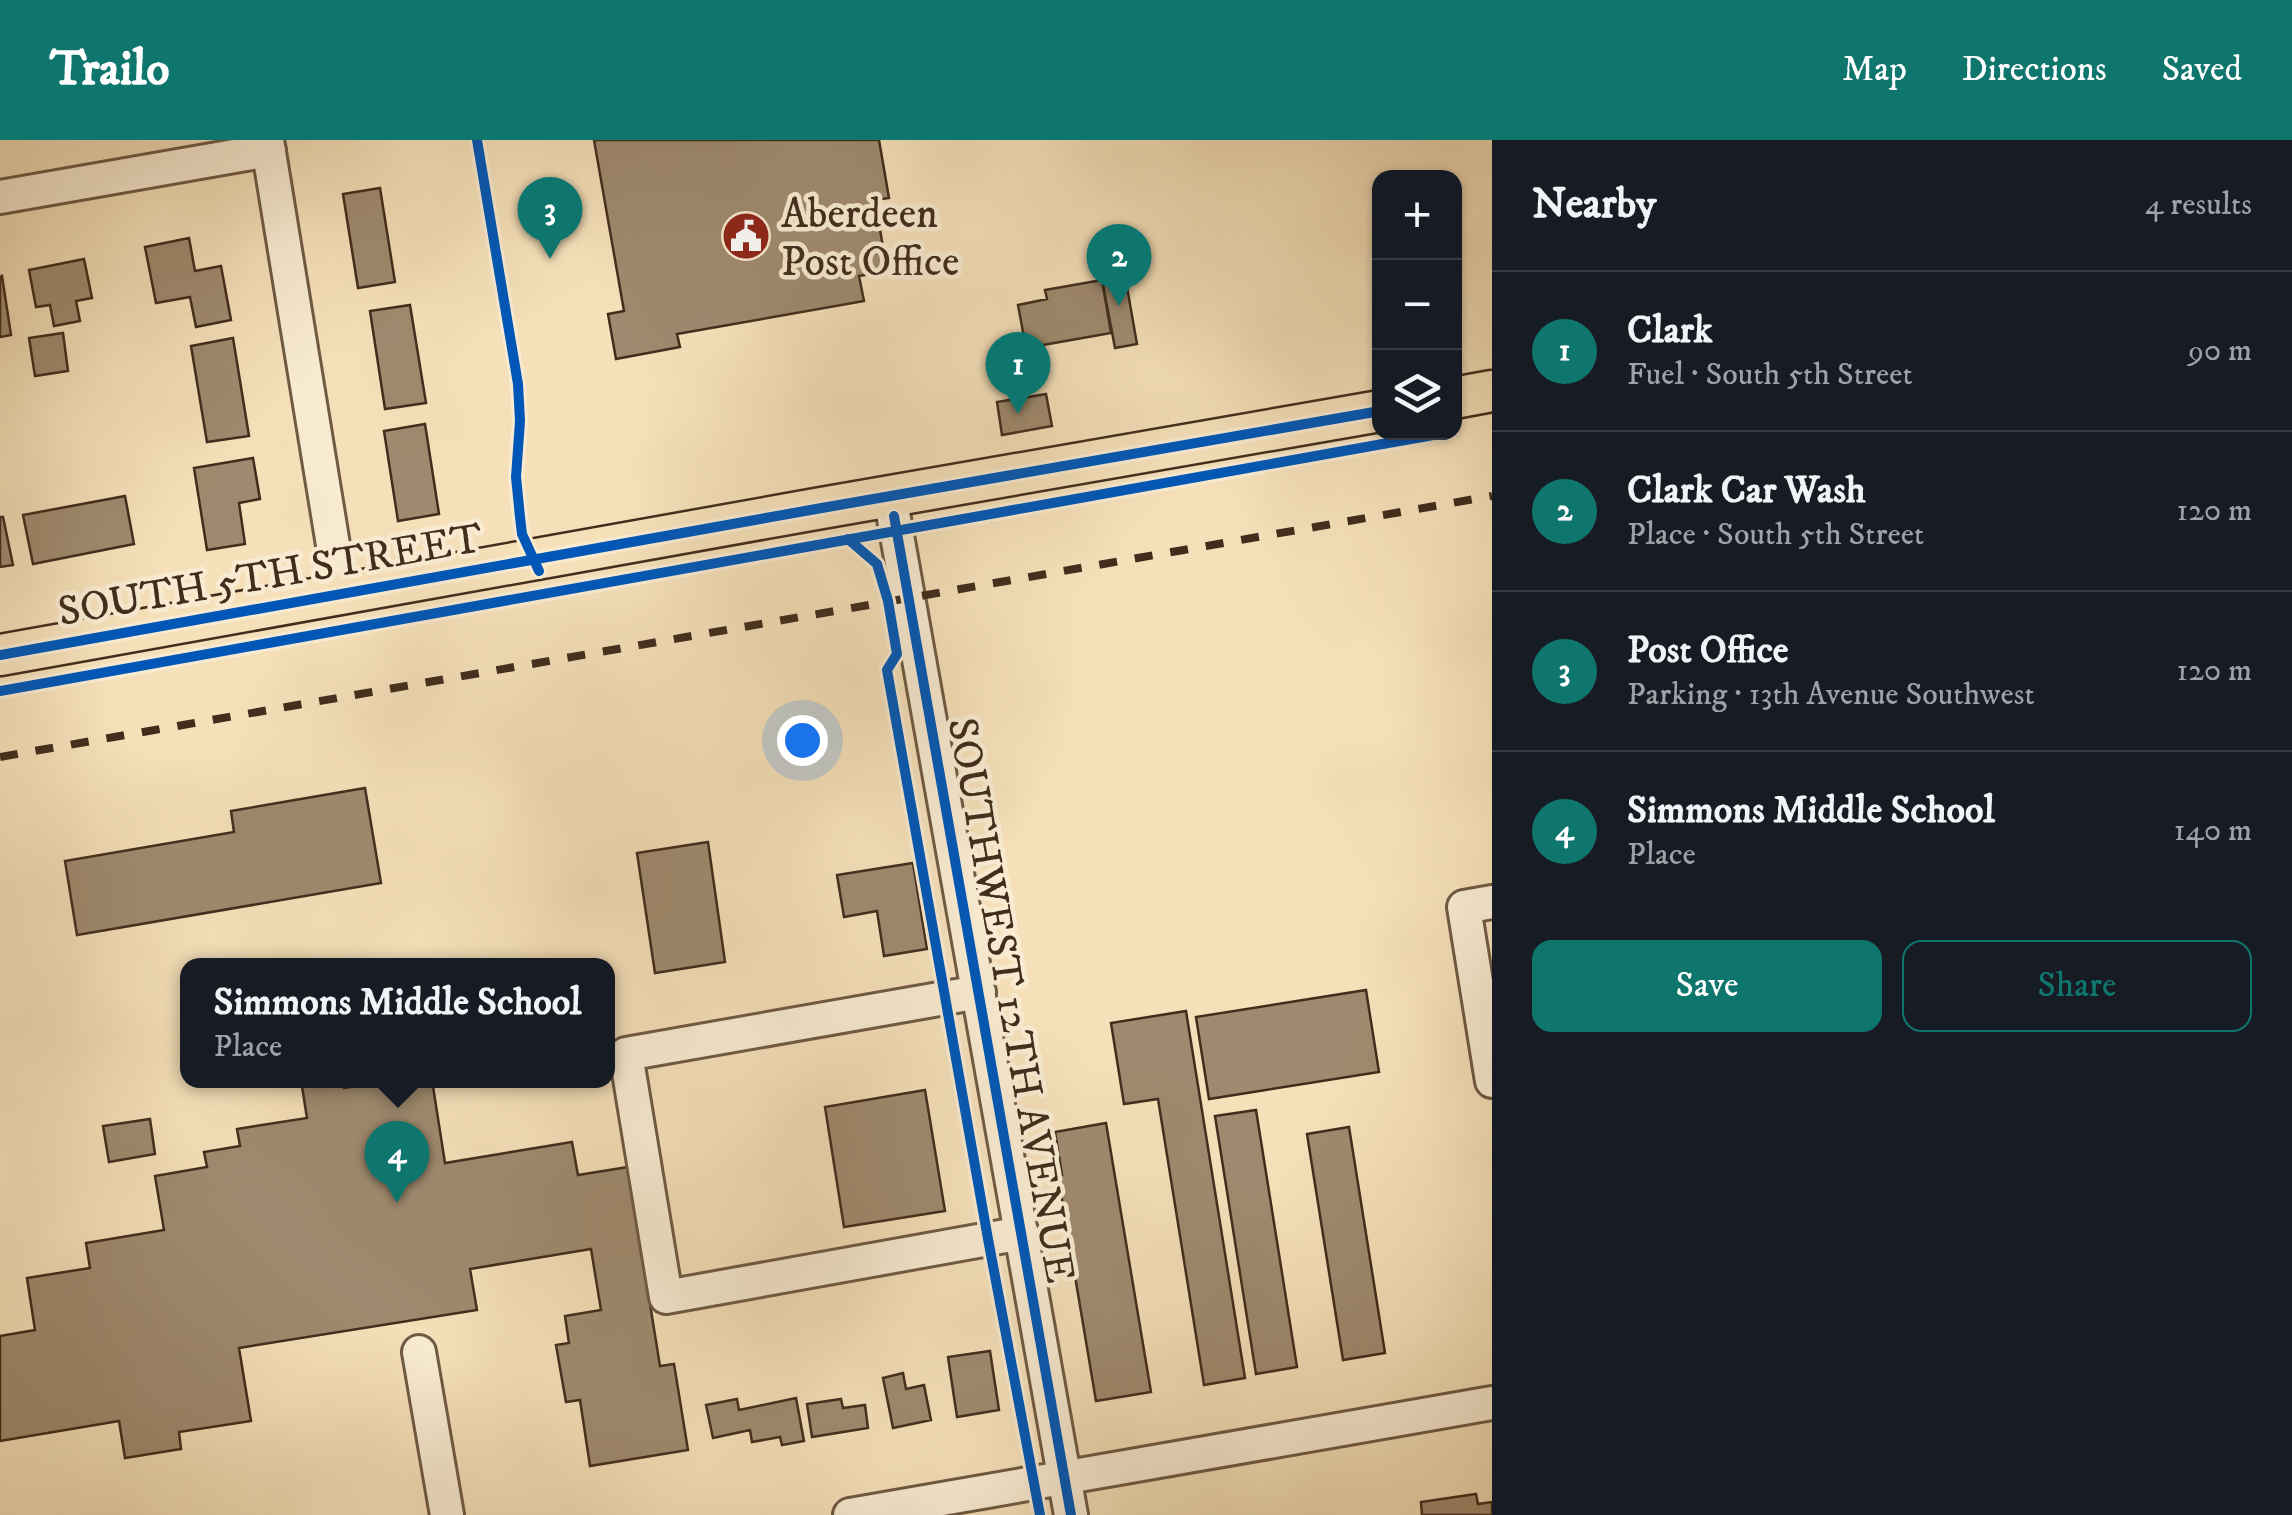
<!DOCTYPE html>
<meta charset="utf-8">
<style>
:root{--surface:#171b24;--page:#242831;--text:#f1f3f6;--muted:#9ea1a6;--line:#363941;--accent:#0f766e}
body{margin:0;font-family:"IM FELL DW Pica",serif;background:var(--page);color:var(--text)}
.controls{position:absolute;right:30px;top:30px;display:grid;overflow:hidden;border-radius:20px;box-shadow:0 2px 8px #0004}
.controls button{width:90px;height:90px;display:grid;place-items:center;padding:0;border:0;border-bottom:2px solid var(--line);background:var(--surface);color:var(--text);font:50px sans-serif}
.you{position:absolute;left:802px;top:600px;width:35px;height:35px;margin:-25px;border:8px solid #fff;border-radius:50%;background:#1a73e8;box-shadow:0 0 0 15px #1a73e833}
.badge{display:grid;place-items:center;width:65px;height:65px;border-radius:50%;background:var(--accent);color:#fff;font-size:32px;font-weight:700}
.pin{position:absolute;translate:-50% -82px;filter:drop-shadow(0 2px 5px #0008)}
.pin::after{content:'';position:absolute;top:52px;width:35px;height:30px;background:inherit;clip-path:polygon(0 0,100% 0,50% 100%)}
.popup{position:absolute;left:180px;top:818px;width:435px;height:130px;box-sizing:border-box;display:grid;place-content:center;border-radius:20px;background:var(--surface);filter:drop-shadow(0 2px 8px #0005);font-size:32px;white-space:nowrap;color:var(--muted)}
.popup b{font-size:38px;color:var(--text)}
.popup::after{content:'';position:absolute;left:50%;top:100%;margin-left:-20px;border:20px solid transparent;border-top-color:var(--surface)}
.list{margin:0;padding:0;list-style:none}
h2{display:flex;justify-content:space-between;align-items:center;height:130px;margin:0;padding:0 40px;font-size:42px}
h2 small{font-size:32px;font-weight:400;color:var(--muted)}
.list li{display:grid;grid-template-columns:65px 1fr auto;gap:30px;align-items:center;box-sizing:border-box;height:160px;padding:0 40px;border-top:2px solid var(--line)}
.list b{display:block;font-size:38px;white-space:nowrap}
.list p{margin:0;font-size:32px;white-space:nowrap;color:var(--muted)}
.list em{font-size:32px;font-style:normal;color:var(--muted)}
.actions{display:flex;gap:20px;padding:30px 40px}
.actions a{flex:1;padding:22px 0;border:2px solid var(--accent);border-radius:20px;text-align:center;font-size:35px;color:var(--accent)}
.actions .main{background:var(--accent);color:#fff}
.icon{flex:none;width:55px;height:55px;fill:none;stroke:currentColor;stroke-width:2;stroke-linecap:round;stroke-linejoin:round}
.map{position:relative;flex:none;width:1492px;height:1375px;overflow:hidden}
header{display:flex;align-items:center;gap:60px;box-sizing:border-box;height:140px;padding:0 50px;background:var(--accent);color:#fff}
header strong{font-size:48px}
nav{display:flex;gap:55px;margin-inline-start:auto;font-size:35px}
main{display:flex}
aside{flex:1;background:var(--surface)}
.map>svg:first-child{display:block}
.building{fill:#9f8a6f;stroke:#422d1d;stroke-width:2.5}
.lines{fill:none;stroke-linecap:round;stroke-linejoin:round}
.minor-casing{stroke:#6f5a44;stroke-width:38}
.major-casing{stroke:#422d1d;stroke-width:45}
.minor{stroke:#f8ebd2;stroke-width:32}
.major{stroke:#f5e0ba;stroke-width:40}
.rail{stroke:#422d1d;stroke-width:8;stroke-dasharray:18 18;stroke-linecap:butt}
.cycleway-casing{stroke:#f8ebd2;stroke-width:16}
.cycleway{stroke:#0057b8;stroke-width:10}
.labels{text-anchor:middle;stroke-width:9;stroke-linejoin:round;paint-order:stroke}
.poi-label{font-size:42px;fill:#422d1d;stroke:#f8ebd2;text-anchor:start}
.street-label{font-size:42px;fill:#422d1d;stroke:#f8ebd2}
</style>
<header>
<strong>Trailo</strong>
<nav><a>Map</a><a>Directions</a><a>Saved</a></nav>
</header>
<main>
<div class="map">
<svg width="1492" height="1375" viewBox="0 0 1492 1375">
<rect width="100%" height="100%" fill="#f5e0ba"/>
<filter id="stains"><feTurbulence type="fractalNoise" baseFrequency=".002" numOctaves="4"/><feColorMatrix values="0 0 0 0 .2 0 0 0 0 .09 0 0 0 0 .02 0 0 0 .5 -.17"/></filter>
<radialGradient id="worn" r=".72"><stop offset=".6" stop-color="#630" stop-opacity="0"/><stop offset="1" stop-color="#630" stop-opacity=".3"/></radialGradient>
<path class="building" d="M 594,0 L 879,0 L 889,58 L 875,60 L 887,131 L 859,136 L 864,161 L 677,194 L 680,207 L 616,219 L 608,174 L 624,171 Z
M 380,48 L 395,142 L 358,148 L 343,54 Z
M 189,98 L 195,131 L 221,126 L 231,180 L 196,187 L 190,157 L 156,163 L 145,107 Z
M 1121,113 L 1137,204 L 1115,208 L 1098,118 Z
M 84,119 L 92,158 L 76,161 L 80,181 L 54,186 L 50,165 L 36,167 L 29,130 Z
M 2,136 L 11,195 L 0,197 L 0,137 Z
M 1102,140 L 1111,193 L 1026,208 L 1018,165 L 1047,159 L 1045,150 Z
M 410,165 L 426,263 L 385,269 L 370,171 Z
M 63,193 L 68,231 L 35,236 L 29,198 Z
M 233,198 L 249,296 L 207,302 L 191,206 Z
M 1046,254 L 1052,286 L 1002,295 L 997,262 Z
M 425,284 L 439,374 L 398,381 L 384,291 Z
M 253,318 L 260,359 L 239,363 L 245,404 L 207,410 L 194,328 Z
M 125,356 L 134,404 L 33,424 L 23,375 Z
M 0,377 L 3,377 L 13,425 L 0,427 Z
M 365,648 L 381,743 L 77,795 L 65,721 L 234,692 L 231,671 Z
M 708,702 L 725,822 L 655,833 L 637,713 Z
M 913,723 L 927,809 L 884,816 L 877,771 L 844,777 L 837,735 Z
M 1366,850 L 1379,932 L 1209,959 L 1196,877 Z
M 1186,871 L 1245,1238 L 1204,1245 L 1158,959 L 1124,964 L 1111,883 Z
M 301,940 L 343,940 L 344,948 L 394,940 L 432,940 L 445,1023 L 572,1002 L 578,1035 L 628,1027 L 660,1226 L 674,1224 L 688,1310 L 590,1326 L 580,1260 L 566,1262 L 556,1205 L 569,1203 L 565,1176 L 601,1170 L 591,1109 L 470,1129 L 477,1170 L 239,1208 L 251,1281 L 179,1292 L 181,1309 L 125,1318 L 119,1281 L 0,1301 L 0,1196 L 35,1190 L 27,1138 L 90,1128 L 86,1103 L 164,1090 L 155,1036 L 207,1027 L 204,1012 L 240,1006 L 237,989 L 307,978 Z
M 925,950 L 945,1071 L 844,1087 L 825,967 Z
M 1256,970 L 1297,1227 L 1256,1234 L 1215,976 Z
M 150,979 L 155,1014 L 109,1022 L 103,986 Z
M 1106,983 L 1151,1252 L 1096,1261 L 1058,1035 L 1062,1035 L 1055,992 Z
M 1349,987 L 1385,1213 L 1343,1220 L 1307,994 Z
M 990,1211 L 999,1270 L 957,1277 L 948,1217 Z
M 903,1233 L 906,1249 L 924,1245 L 931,1280 L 893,1288 L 883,1238 Z
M 796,1258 L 804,1301 L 782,1305 L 780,1297 L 752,1302 L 750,1290 L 713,1298 L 706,1265 L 737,1259 L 739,1270 Z
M 841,1259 L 843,1268 L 865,1265 L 868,1288 L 812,1297 L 807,1264 Z
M 1476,1354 L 1478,1364 L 1492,1362 L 1492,1375 L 1422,1375 L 1421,1362 Z"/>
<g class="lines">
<g class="minor-casing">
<path id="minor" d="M 267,0 L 341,454
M 0,57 L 269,10
M 890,356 L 1071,1375
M 1492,762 L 1464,767 L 1492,941
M 979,852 L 626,914 L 666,1157 L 1022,1093
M 419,1212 L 447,1375
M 850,1375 L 1492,1263"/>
</g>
<g class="major-casing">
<path id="major" d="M 1454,258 L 1492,251
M 0,515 L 816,369 L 1380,271"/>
</g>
<use href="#minor" class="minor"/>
<use href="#major" class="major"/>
<path class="rail" d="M 0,617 L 1492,356"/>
<g class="cycleway-casing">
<path id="cycleway" d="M 477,0 L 518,244 L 520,281 L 516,337 L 520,377 L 522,394 L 539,431
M 894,376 L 1071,1375
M 848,399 L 877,424 L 888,461 L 897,514 L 887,530 L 988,1099 L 1040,1375
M 0,515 L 816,369 L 1380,271
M 0,551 L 1450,292"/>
</g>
<use href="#cycleway" class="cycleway"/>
</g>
<defs>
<g id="civic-disc" transform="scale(2.5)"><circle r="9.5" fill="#8f2418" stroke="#f8ebd2"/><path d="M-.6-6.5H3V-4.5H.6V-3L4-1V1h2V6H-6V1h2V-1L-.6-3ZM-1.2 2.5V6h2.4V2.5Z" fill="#fff"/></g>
</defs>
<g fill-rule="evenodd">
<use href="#civic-disc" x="746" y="96"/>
</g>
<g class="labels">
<g class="poi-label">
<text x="781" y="87">Aberdeen<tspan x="781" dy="48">Post Office</tspan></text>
</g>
<g class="street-label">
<text transform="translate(270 433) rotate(-10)" y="15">SOUTH 5TH STREET</text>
<text transform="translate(1013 860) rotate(80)" y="15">SOUTHWEST 12TH AVENUE</text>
</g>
</g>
<rect width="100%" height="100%" filter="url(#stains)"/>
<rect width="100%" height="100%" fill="url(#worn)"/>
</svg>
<div class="controls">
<button>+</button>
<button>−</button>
<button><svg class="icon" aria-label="layers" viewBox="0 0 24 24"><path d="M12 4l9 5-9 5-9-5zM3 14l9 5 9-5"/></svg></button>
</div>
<div class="you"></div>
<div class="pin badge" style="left:1018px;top:274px">1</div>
<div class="pin badge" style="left:1119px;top:166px">2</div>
<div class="pin badge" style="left:550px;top:119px">3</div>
<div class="pin badge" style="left:397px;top:1063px">4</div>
<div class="popup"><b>Simmons Middle School</b>Place</div>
</div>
<aside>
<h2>Nearby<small>4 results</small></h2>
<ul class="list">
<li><span class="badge">1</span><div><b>Clark</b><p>Fuel · South 5th Street</p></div><em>90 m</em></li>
<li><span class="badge">2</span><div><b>Clark Car Wash</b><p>Place · South 5th Street</p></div><em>120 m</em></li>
<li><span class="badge">3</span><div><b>Post Office</b><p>Parking · 13th Avenue Southwest</p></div><em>120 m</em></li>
<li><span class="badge">4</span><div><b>Simmons Middle School</b><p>Place</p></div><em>140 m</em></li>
</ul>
<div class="actions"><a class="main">Save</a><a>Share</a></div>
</aside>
</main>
